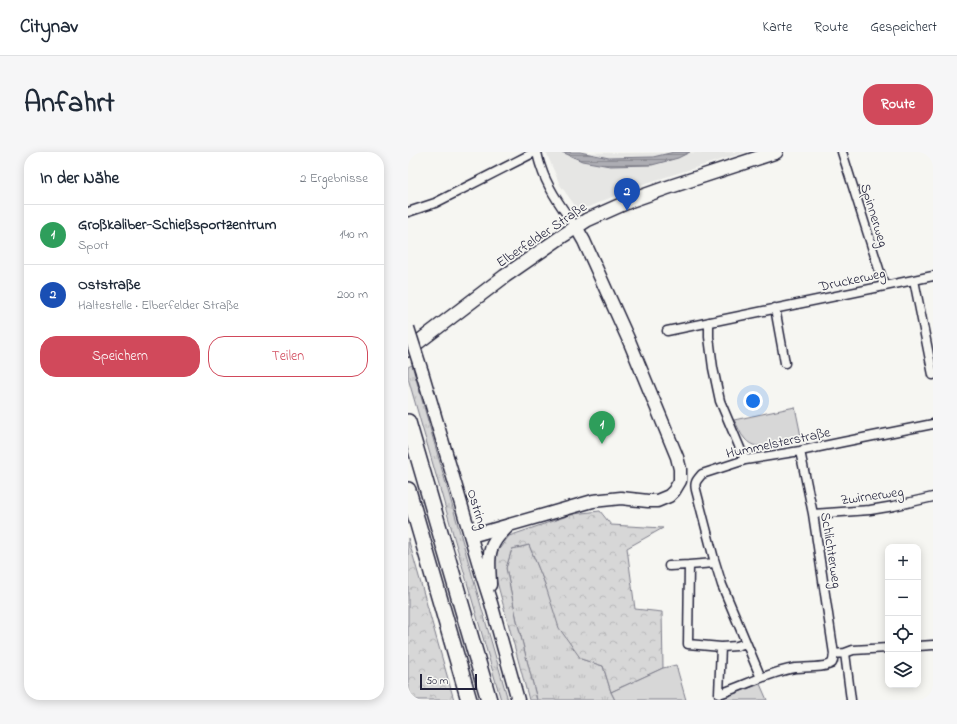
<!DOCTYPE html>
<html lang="de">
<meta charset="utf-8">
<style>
:root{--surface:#fff;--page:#f6f6f7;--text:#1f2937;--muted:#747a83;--line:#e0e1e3;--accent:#d1495b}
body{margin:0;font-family:"Indie Flower",sans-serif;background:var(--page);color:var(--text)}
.controls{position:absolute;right:12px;bottom:12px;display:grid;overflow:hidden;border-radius:8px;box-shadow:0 2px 10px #0003}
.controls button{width:36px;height:36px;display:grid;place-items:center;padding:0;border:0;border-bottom:1px solid var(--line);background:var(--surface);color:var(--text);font:20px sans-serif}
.scale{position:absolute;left:12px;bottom:10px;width:57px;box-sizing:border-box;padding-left:4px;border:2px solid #22223b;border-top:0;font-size:11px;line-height:14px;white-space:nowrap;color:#22223b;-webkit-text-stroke:3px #f6f6f2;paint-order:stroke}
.you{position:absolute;left:345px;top:249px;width:14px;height:14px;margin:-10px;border:3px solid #fff;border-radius:50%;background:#1a73e8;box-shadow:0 0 0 6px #1a73e833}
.badge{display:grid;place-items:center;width:26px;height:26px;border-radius:50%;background:var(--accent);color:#fff;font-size:13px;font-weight:700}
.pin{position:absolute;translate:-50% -33px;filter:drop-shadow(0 1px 2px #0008)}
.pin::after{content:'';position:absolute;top:21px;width:14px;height:12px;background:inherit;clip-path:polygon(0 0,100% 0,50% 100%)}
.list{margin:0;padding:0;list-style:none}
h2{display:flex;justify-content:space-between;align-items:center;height:52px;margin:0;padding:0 16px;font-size:17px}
h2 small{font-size:13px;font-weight:400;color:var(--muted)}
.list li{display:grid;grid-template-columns:26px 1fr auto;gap:12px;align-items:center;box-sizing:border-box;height:60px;padding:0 16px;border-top:1px solid var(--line)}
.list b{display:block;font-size:15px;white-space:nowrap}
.list p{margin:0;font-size:13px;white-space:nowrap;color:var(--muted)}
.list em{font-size:13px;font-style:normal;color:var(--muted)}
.actions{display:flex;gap:8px;padding:12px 16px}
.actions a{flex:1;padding:9px 0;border:1px solid var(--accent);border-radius:16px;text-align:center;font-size:14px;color:var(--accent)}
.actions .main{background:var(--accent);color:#fff}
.icon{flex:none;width:22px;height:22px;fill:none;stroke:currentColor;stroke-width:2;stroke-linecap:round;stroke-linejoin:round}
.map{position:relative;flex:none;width:525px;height:548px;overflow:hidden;border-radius:16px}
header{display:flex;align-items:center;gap:24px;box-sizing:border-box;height:56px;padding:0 20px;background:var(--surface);border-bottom:1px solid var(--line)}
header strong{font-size:19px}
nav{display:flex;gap:22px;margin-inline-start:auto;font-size:14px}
.intro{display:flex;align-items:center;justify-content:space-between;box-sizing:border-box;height:96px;padding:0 24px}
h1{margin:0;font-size:28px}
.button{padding:10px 18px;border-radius:16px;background:var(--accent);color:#fff;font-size:14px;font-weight:700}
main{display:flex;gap:24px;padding:0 24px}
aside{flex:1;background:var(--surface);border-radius:16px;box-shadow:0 2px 10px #0003}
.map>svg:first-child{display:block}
.built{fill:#e6e6e4}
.grass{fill:url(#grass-tufts);stroke:#7c7c89}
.forest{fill:url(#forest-crowns);stroke:#7c7c89}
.green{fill:#d7d7d7;stroke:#7c7c89}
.water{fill:url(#water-rules);stroke:#757583}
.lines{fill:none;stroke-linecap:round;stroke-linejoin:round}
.street-casing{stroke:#22223b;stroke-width:11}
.secondary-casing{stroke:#22223b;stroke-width:15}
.primary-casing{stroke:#22223b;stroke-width:16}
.highway-casing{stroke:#22223b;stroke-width:18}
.street{stroke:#f6f6f2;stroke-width:8}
.secondary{stroke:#f6f6f2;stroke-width:12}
.primary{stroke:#f6f6f2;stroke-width:13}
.highway{stroke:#f6f6f2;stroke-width:15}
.secondary-bridge-casing{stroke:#22223b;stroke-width:15;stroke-linecap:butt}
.secondary-bridge{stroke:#f6f6f2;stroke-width:12}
.labels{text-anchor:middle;stroke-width:3.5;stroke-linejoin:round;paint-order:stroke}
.street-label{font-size:14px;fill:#22223b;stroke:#f6f6f2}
</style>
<header>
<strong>Citynav</strong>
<nav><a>Karte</a><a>Route</a><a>Gespeichert</a></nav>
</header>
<div class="intro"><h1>Anfahrt</h1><a class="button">Route</a></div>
<main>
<aside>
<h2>In der Nähe<small>2 Ergebnisse</small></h2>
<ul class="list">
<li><span class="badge" style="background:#2e9e5b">1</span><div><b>Großkaliber-Schießsportzentrum</b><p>Sport</p></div><em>140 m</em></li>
<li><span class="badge" style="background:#1a4fb4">2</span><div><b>Oststraße</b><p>Haltestelle · Elberfelder Straße</p></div><em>200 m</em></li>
</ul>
<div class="actions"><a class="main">Speichern</a><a>Teilen</a></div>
</aside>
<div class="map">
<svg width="525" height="548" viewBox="0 0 525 548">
<defs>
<pattern id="grass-tufts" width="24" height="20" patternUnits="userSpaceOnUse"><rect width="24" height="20" fill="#d7d7d7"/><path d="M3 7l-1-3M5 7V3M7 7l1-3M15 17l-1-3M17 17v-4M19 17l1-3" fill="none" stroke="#b8b8b9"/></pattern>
<pattern id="forest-crowns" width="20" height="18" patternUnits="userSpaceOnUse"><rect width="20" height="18" fill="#d7d7d7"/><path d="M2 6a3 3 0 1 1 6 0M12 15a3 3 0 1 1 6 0" fill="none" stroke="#b8b8b9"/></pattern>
<pattern id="water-rules" width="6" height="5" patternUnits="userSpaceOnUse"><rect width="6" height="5" fill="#adadb3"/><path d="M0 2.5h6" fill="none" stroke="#8c8c93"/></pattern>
</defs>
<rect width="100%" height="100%" fill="#f6f6f2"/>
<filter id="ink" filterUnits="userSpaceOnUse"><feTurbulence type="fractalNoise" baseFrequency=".025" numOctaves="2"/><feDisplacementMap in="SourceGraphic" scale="8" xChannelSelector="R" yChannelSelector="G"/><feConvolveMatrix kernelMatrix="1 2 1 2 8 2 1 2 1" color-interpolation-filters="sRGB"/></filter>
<g filter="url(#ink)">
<path class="built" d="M 138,0 L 211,1 L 338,0 L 232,33 L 171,59 L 152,33 Z"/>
<path class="grass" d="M 4,213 L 100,548 L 93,548 L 0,226 L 0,215 Z
M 121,393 L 137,432 L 173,507 L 195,514 L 203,540 L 207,548 L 129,548 L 109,469 L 98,416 L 104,397 Z"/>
<path class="forest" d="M 192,359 L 203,373 L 255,376 L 219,396 L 227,457 L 254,460 L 255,516 L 203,540 L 195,514 L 173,507 L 151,476 L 137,432 L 121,393 L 104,397 L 98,416 L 109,469 L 129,548 L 121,548 L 86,419 L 89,400 L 101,384 L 165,362 Z
M 0,386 L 46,548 L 0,548 Z"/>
<path class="green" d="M 387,255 L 394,289 C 378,292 349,302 337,287 C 332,282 330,274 326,268 Z
M 268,513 L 278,548 L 207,548 L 203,540 L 255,516 Z
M 352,532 L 359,548 L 308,548 Z"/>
<path class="water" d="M 154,0 L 172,0 L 201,6 L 245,5 L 266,0 L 282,0 L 270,6 L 244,13 L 202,14 L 174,9 Z"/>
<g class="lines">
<g class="street-casing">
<path id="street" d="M 129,0 C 130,5 131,10 133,15 C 139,35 155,58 168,75
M 434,0 L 476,133
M 0,60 L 27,51 L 127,0
M 506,128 L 525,223
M 367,156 L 377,211
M 301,170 L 301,185 L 305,216 L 312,249 L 337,308
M 259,179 L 525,124
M 405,362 L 462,358 L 486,354 L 525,345
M 307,411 L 281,413 L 280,492 L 313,495 L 329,494 L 338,491
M 261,414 L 281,413
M 510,494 L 525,493
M 313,495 L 311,542 C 336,534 361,520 387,516 C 395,515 419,516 424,511 C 426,508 425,505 426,502 L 405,362 L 392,299
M 437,501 L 443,548
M 426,502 L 437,501 L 445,498 L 480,496
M 353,526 L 314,433 L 306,407 L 288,338 C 286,330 289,328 294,322 L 337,308 L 392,299 L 435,290 L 525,272"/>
</g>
<g class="secondary-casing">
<path id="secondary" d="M 14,220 L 74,423 L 83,451 L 110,548
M 63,384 L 185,349 L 213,346 L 240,349 L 249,349 L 261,344 L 266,339 L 272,329 L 272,317 L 269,305 L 222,191 L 176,89 L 168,75
M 82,433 C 82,419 78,402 87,389 C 90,383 96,379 100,374"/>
</g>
<g class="primary-casing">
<path id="primary" d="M 0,198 L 97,124 L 156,83 L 179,68 L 224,48 L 258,36 L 368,0"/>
</g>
<g class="highway-casing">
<path id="highway" d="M 0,270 L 81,548
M 0,338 L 61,548"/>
</g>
<use href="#street" class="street"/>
<use href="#secondary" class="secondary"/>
<use href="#primary" class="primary"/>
<use href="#highway" class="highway"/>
<g class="secondary-bridge-casing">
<path id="secondary-bridge" d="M 0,176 L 14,220"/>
</g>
<use href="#secondary-bridge" class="secondary-bridge"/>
</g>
</g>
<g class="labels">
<g class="street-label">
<text transform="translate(467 63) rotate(73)" y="5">Spinnerweg</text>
<text transform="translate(133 82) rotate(-34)" y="5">Elberfelder Straße</text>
<text transform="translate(444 127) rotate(-12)" y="5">Druckerweg</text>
<text transform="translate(370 290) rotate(-12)" y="5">Hummelsterstraße</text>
<text transform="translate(464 343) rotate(-8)" y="5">Zwirnerweg</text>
<text transform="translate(70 357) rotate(73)" y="5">Ostring</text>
<text transform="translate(424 398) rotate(81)" y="5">Schlichterweg</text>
</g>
</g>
</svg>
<div class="controls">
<button>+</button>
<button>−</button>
<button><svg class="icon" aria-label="locate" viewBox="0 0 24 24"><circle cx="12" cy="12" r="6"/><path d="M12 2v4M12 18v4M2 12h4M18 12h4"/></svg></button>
<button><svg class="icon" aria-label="layers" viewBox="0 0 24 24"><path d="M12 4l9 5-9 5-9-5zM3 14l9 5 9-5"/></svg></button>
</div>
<div class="scale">50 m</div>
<div class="you"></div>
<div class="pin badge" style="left:194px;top:292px;background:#2e9e5b">1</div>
<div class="pin badge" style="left:219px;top:59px;background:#1a4fb4">2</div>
</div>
</main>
